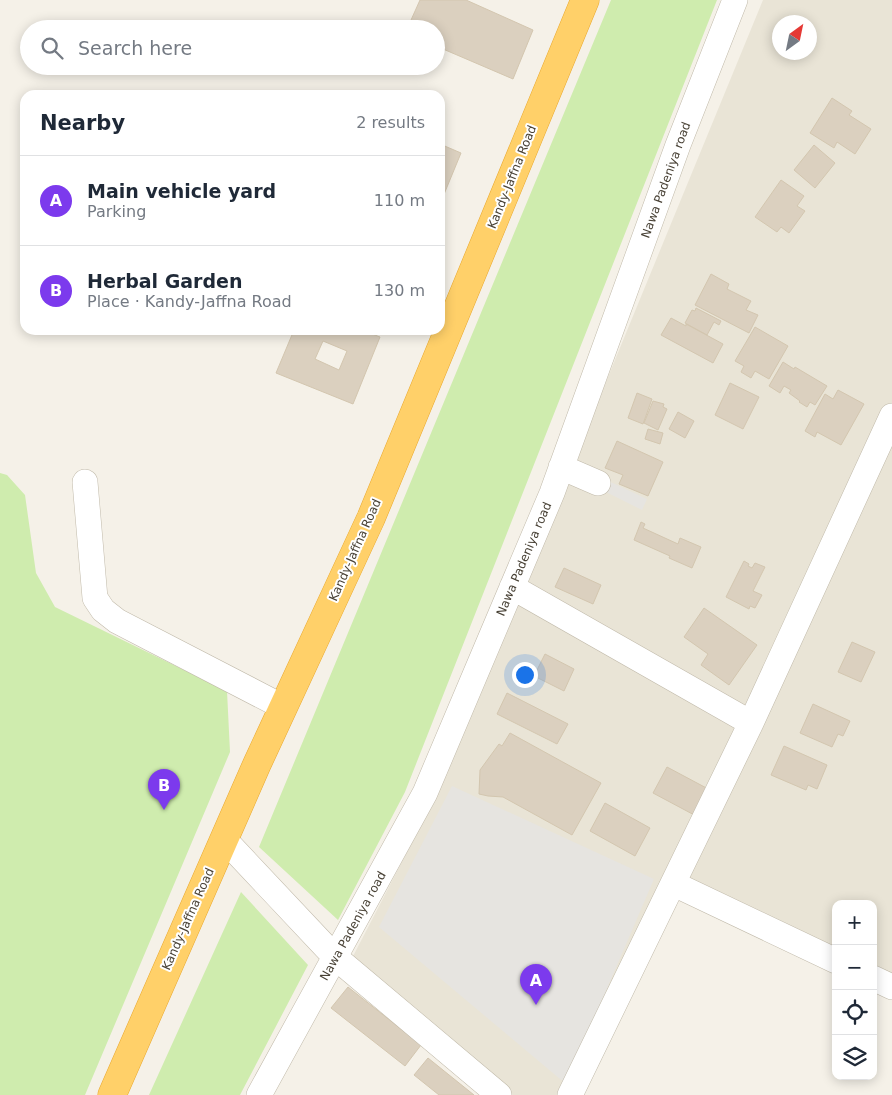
<!DOCTYPE html>
<meta charset="utf-8">
<style>
:root{--surface:#fff;--page:#f6f6f7;--text:#1f2937;--muted:#747a83;--line:#e0e1e3;--accent:#7c3aed}
body{margin:0;font-family:"DejaVu Sans",sans-serif;background:var(--page);color:var(--text)}
.controls{position:absolute;right:15px;bottom:15px;display:grid;overflow:hidden;border-radius:10px;box-shadow:0 2px 12px #0003}
.controls button{width:45px;height:45px;display:grid;place-items:center;padding:0;border:0;border-bottom:1px solid var(--line);background:var(--surface);color:var(--text);font:25px sans-serif}
.compass{position:absolute;left:772px;top:15px;width:45px;height:45px;border-radius:50%;background:var(--surface);box-shadow:0 2px 12px #0003;rotate:33deg}
.you{position:absolute;left:524px;top:674px;width:18px;height:18px;margin:-12px;border:4px solid #fff;border-radius:50%;background:#1a73e8;box-shadow:0 0 0 8px #1a73e833}
.badge{display:grid;place-items:center;width:32px;height:32px;border-radius:50%;background:var(--accent);color:#fff;font-size:16px;font-weight:700}
.pin{position:absolute;translate:-50% -41px;filter:drop-shadow(0 1px 2px #0008)}
.pin::after{content:'';position:absolute;top:26px;width:18px;height:15px;background:inherit;clip-path:polygon(0 0,100% 0,50% 100%)}
.list{margin:0;padding:0;list-style:none}
h2{display:flex;justify-content:space-between;align-items:center;height:65px;margin:0;padding:0 20px;font-size:21px}
h2 small{font-size:16px;font-weight:400;color:var(--muted)}
.list li{display:grid;grid-template-columns:32px 1fr auto;gap:15px;align-items:center;box-sizing:border-box;height:90px;padding:0 20px;border-top:1px solid var(--line)}
.list b{display:block;font-size:19px;white-space:nowrap}
.list p{margin:0;font-size:16px;white-space:nowrap;color:var(--muted)}
.list em{font-size:16px;font-style:normal;color:var(--muted)}
.icon{flex:none;width:28px;height:28px;fill:none;stroke:currentColor;stroke-width:2;stroke-linecap:round;stroke-linejoin:round}
.map{position:relative;flex:none;width:892px;height:1095px;overflow:hidden}
.search{position:absolute;background:var(--surface);box-shadow:0 2px 12px #0003;left:20px;top:20px;width:425px;height:55px;display:flex;align-items:center;gap:12px;box-sizing:border-box;padding:0 18px;border-radius:28px;color:var(--muted);font-size:19px}
.panel{position:absolute;background:var(--surface);box-shadow:0 2px 12px #0003;left:20px;top:90px;width:425px;height:245px;border-radius:15px}
.map>svg:first-child{display:block}
.residential{fill:#e9e4d6;fill-rule:evenodd}
.green{fill:#cfecae}
.parking{fill:#e6e4e0}
.building{fill:#dbd0bf;stroke:#d3c6af;fill-rule:evenodd}
.lines{fill:none;stroke-linecap:round;stroke-linejoin:round}
.minor-casing{stroke:#c1baaa;stroke-width:26}
.highway-casing{stroke:#e9a82e;stroke-width:29}
.minor{stroke:#fff;stroke-width:25}
.highway{stroke:#ffd069;stroke-width:28}
.labels{text-anchor:middle;stroke-width:4;stroke-linejoin:round;paint-order:stroke}
.street-label{font-size:12px;fill:#494236;stroke:#fff}
</style>
<div class="map">
<svg width="892" height="1095" viewBox="0 0 892 1095">
<rect width="100%" height="100%" fill="#f5f1e8"/>
<path class="residential" d="M 763,0 L 892,0 L 892,977 L 873,968 L 873,904 L 836,904 L 836,951 L 683,880 L 577,1095 L 508,1095 L 350,962 L 434,800 ZM 780,22 L 810,22 L 810,52 L 780,52 Z"/>
<path class="green" d="M 611,0 L 717,0 L 405,792 L 338,920 L 259,847 Z
M 0,473 L 7,475 L 25,495 L 36,573 L 55,607 L 227,691 L 230,752 L 85,1095 L 0,1095 Z
M 241,892 L 308,965 L 240,1095 L 149,1095 Z"/>
<path class="parking" d="M 602,478 L 647,499 L 642,510 L 598,488 Z
M 452,786 L 654,879 L 566,1084 L 379,927 Z"/>
<path class="building" d="M 420,0 L 466,0 L 533,30 L 513,79 L 436,46 L 436,29 L 407,29 Z
M 832,98 L 852,111 L 849,115 L 871,129 L 855,154 L 837,142 L 834,148 L 810,133 Z
M 440,144 L 461,153 L 440,204 Z
M 814,145 L 835,163 L 815,188 L 794,170 Z
M 781,180 L 804,196 L 797,206 L 805,211 L 789,233 L 781,227 L 777,232 L 755,217 Z
M 711,274 L 729,284 L 727,289 L 751,301 L 746,310 L 758,315 L 749,333 L 695,305 Z
M 696,308 L 721,321 L 719,325 L 714,322 L 707,335 L 685,323 L 692,310 L 695,311 Z
M 671,318 L 686,326 L 686,324 L 723,344 L 713,363 L 661,335 Z
M 755,327 L 788,346 L 769,379 L 755,371 L 751,378 L 741,372 L 744,366 L 735,361 Z
M 294,330 L 362,330 L 380,337 L 353,404 L 276,373 ZM 323,341 L 347,351 L 339,370 L 315,359 Z
M 783,362 L 794,369 L 795,367 L 827,386 L 815,405 L 810,402 L 807,407 L 799,402 L 800,401 L 789,393 L 791,390 L 784,386 L 780,393 L 769,386 Z
M 730,383 L 759,397 L 743,429 L 715,415 Z
M 838,390 L 864,404 L 841,445 L 817,432 L 815,437 L 805,431 L 825,394 L 833,399 Z
M 637,393 L 652,399 L 643,424 L 628,418 Z
M 653,401 L 664,404 L 663,407 L 667,409 L 658,430 L 644,423 Z
M 678,412 L 694,421 L 685,438 L 669,429 Z
M 648,429 L 663,433 L 660,444 L 645,439 Z
M 617,441 L 663,462 L 648,496 L 619,484 L 623,475 L 605,468 Z
M 641,522 L 645,524 L 643,528 L 678,544 L 680,538 L 701,547 L 692,568 L 669,558 L 670,556 L 634,540 Z
M 744,561 L 749,564 L 748,566 L 752,568 L 755,563 L 765,567 L 753,591 L 762,595 L 755,608 L 750,606 L 749,609 L 726,597 Z
M 564,568 L 601,585 L 593,604 L 555,587 Z
M 704,608 L 757,645 L 729,685 L 701,665 L 708,654 L 684,637 Z
M 852,642 L 875,652 L 861,682 L 838,672 Z
M 545,654 L 574,669 L 564,691 L 534,676 Z
M 507,693 L 568,724 L 557,744 L 497,714 Z
M 813,704 L 850,721 L 843,736 L 838,734 L 832,747 L 800,733 Z
M 510,733 L 601,783 L 572,835 L 503,797 L 488,796 L 479,794 L 480,770 L 499,744 L 502,746 Z
M 784,746 L 827,765 L 817,789 L 808,785 L 806,790 L 771,775 Z
M 667,767 L 712,791 L 698,817 L 653,793 Z
M 605,803 L 650,828 L 635,856 L 590,831 Z
M 348,987 L 421,1045 L 405,1066 L 331,1008 Z
M 428,1058 L 474,1095 L 439,1095 L 414,1075 Z"/>
<g class="lines">
<g class="minor-casing">
<path id="minor" d="M 561,467 L 598,483
M 85,482 L 95,598 L 103,610 L 117,621 L 283,707
M 512,587 L 751,723
M 224,839 L 335,957 L 499,1095
M 674,884 L 836,961
M 873,978 L 892,987
M 259,1095 L 425,793 L 552,493 L 678,145 L 735,0
M 570,1095 L 751,723 L 892,416"/>
</g>
<g class="highway-casing">
<path id="highway" d="M 112,1095 L 257,764 L 371,518 L 585,0"/>
</g>
<use href="#minor" class="minor"/>
<use href="#highway" class="highway"/>
</g>
<g class="labels">
<g class="street-label">
<text transform="translate(512 177) rotate(-68)" y="4">Kandy-Jaffna Road</text>
<text transform="translate(666 180) rotate(-70)" y="4">Nawa Padeniya road</text>
<text transform="translate(355 550) rotate(-66)" y="4">Kandy-Jaffna Road</text>
<text transform="translate(524 559) rotate(-67)" y="4">Nawa Padeniya road</text>
<text transform="translate(188 919) rotate(-66)" y="4">Kandy-Jaffna Road</text>
<text transform="translate(353 926) rotate(-61)" y="4">Nawa Padeniya road</text>
</g>
</g>
</svg>
<div class="controls">
<button>+</button>
<button>−</button>
<button><svg class="icon" aria-label="locate" viewBox="0 0 24 24"><circle cx="12" cy="12" r="6"/><path d="M12 2v4M12 18v4M2 12h4M18 12h4"/></svg></button>
<button><svg class="icon" aria-label="layers" viewBox="0 0 24 24"><path d="M12 4l9 5-9 5-9-5zM3 14l9 5 9-5"/></svg></button>
</div>
<svg class="compass" viewBox="-18 -18 36 36"><path d="M0-13l5 13h-10z" fill="#e53935"/><path d="M0 13l5-13h-10z" fill="#747a83"/></svg>
<div class="you"></div>
<div class="pin badge" style="left:536px;top:1005px">A</div>
<div class="pin badge" style="left:164px;top:810px">B</div>
<div class="search"><svg class="icon" aria-label="search" viewBox="0 0 24 24"><circle cx="10" cy="10" r="6"/><path d="M15 15l6 6"/></svg>Search here</div>
<section class="panel">
<h2>Nearby<small>2 results</small></h2>
<ul class="list">
<li><span class="badge">A</span><div><b>Main vehicle yard</b><p>Parking</p></div><em>110 m</em></li>
<li><span class="badge">B</span><div><b>Herbal Garden</b><p>Place · Kandy-Jaffna Road</p></div><em>130 m</em></li>
</ul>
</section>
</div>
